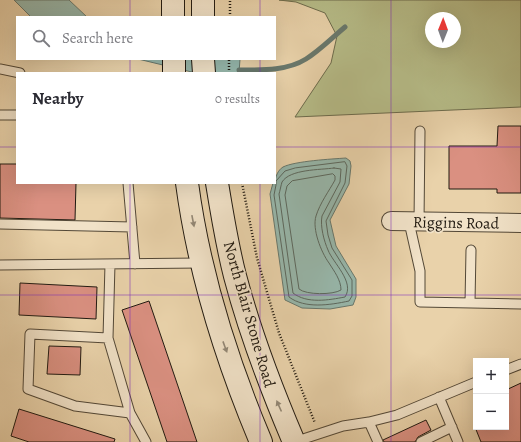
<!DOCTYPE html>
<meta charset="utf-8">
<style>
:root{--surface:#fff;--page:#f7f7f7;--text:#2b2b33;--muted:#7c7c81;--line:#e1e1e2}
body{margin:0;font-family:Alegreya,serif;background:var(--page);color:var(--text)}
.controls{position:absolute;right:12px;bottom:12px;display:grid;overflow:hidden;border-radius:0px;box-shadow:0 4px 16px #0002}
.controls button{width:36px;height:36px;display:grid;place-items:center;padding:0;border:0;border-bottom:1px solid var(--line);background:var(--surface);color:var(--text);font:20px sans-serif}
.compass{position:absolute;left:425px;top:12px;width:36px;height:36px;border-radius:50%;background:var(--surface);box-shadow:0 4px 16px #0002;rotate:1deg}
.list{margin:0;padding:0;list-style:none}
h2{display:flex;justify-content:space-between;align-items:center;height:52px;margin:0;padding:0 16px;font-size:17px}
h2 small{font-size:13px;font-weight:400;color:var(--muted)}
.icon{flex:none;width:22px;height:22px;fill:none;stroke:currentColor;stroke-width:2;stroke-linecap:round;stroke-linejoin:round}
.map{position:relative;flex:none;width:521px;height:442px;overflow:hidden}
.search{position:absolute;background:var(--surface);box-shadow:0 4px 16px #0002;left:16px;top:16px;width:260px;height:44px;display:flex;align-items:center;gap:10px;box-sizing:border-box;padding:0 14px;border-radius:0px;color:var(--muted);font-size:15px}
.panel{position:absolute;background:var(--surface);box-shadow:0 4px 16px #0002;left:16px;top:72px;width:260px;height:112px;border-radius:0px}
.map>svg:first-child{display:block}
.green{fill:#b6bc88;stroke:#6c6b4c;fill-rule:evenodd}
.water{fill:#97b7ab;stroke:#68786d}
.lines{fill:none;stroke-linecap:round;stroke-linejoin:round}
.shore{stroke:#5c685e;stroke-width:1}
.stream{stroke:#68786d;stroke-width:5}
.building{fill:#da9081;stroke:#211a11}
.service-casing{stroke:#534837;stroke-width:11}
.minor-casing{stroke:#534837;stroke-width:20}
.secondary-casing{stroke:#211a11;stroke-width:24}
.path{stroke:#211a11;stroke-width:2.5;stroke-dasharray:1 2;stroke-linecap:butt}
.service{stroke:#f1e2c8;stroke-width:9}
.minor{stroke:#f1e2c8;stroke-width:18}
.secondary{stroke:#f1e2c8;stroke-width:22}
.oneway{fill:#938876}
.grid{fill:none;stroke:#7b2cbf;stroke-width:1;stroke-opacity:0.55}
.labels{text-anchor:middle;stroke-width:3.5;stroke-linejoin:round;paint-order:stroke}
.street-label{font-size:16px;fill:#211a11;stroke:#f1e2c8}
</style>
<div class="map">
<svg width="521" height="442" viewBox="0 0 521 442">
<rect width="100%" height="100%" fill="#e9d2aa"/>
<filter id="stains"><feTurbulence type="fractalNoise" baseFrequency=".005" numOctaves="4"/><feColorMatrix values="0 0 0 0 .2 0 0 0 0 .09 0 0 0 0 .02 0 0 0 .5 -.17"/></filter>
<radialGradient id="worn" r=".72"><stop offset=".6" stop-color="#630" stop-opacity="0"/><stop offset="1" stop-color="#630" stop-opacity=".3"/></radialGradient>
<path class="green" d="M 279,0 L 521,0 L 521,107 L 295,117 L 331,63 L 337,36 L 325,13 L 296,2 ZM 431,18 L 455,18 L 455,42 L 431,42 Z"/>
<path class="water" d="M 14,0 L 69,0 L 87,17 L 31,17 Z
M 138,59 L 240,59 L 239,73 L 196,73 Z
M 346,158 L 350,161 L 351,166 L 349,184 L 330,220 L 336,246 L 356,279 L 356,297 L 353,305 L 330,309 L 302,308 L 285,300 L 270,194 L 273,183 L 275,183 C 275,177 278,170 283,167 C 295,161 332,159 346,158 Z"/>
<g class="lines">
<path class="shore" d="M 345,162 L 347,166 L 345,183 L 326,221 L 328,235 L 332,248 L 352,280 L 352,296 L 349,301 C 330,305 305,309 289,297 L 274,195 L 276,185 L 276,181 L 285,171 L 295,168 Z
M 334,168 L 341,169 L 340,182 L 322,216 C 320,226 324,241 328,250 C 333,263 355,282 345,297 C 329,300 307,304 293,293 L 279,194 C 280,191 281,185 282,182 C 290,169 320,170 334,168 Z
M 333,174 L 335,176 L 335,180 C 329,191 320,203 316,216 C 312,229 321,252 329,263 C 334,271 341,280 341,290 C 333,295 306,295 299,289 L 285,195 L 287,186 L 292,181 Z"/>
<path class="stream" d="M 239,70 C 261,70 287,71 306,59 C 319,51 333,37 345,27"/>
</g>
<path class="building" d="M 498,126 L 521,126 L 521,193 L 497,193 L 497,189 L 449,189 L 449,146 L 497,146 Z
M 0,164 L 17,164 L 17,183 L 76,183 L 75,220 L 0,218 Z
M 20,283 L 97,287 L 96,319 L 19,315 Z
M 149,301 L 197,442 L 167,442 L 122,310 Z
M 49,346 L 81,347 L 80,375 L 47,374 Z
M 521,383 L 521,442 L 481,442 L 475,427 L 506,427 L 506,390 Z
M 19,409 L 115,439 L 114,442 L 29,442 L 11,436 Z
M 426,420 L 431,430 L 418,437 L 415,442 L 384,442 L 383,440 Z"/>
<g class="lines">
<g class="service-casing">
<path id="service" d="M 0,69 L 20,73
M 0,115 L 17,115
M 128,183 L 135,264
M 409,222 L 420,271 L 420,302 L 521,304
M 419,222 L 420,131
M 0,224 L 132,227
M 110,264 L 108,338 L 130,413 L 146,442
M 0,265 L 201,263
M 470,303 L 471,250
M 108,338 L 30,334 L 28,389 L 75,406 L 130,413
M 506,370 L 521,364
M 439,397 L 458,442
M 369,422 L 378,442
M 294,442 L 343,426 L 369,422 L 397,415 L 476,382
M 421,442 L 452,427"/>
</g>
<g class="minor-casing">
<path id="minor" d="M 391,221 L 521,223"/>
</g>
<g class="secondary-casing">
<path id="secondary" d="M 173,0 L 173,17
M 203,17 L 203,0
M 174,59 L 174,73
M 203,59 L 204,73
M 187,183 C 199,273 226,359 261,442
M 217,183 C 222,214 227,245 235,276 C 250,333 271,388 294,442"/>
</g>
<path class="path" d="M 230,17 L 230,0
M 229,73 L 229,59
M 242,183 L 257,258 L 279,333 L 315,423"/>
<use href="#service" class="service"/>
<use href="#minor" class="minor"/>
<use href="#secondary" class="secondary"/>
</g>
<defs><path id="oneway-solid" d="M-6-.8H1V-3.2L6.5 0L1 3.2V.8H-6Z"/></defs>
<g class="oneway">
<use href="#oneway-solid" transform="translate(193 221) rotate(79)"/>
<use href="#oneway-solid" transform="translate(225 347) rotate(70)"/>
<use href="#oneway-solid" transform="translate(279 406) rotate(-114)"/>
</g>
<path class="grid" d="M 130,0 L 130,17M 260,0 L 260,17M 391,0 L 391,442M 130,59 L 130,73M 260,59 L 260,73M 0,147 L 17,147M 275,147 L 521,147M 130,183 L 130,442M 260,183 L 260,442M 0,295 L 521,295"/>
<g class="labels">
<g class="street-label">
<text transform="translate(456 222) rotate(1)" y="6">Riggins Road</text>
<text transform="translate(250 314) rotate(74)" y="6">North Blair Stone Road</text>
</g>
</g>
<rect width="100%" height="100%" filter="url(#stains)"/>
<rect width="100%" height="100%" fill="url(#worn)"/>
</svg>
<div class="controls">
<button>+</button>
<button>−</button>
</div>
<svg class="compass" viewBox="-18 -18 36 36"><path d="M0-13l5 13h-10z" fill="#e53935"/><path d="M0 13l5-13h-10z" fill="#7c7c81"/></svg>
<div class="search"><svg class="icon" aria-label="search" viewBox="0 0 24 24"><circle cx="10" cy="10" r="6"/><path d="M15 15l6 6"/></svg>Search here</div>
<section class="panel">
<h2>Nearby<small>0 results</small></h2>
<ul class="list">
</ul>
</section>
</div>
